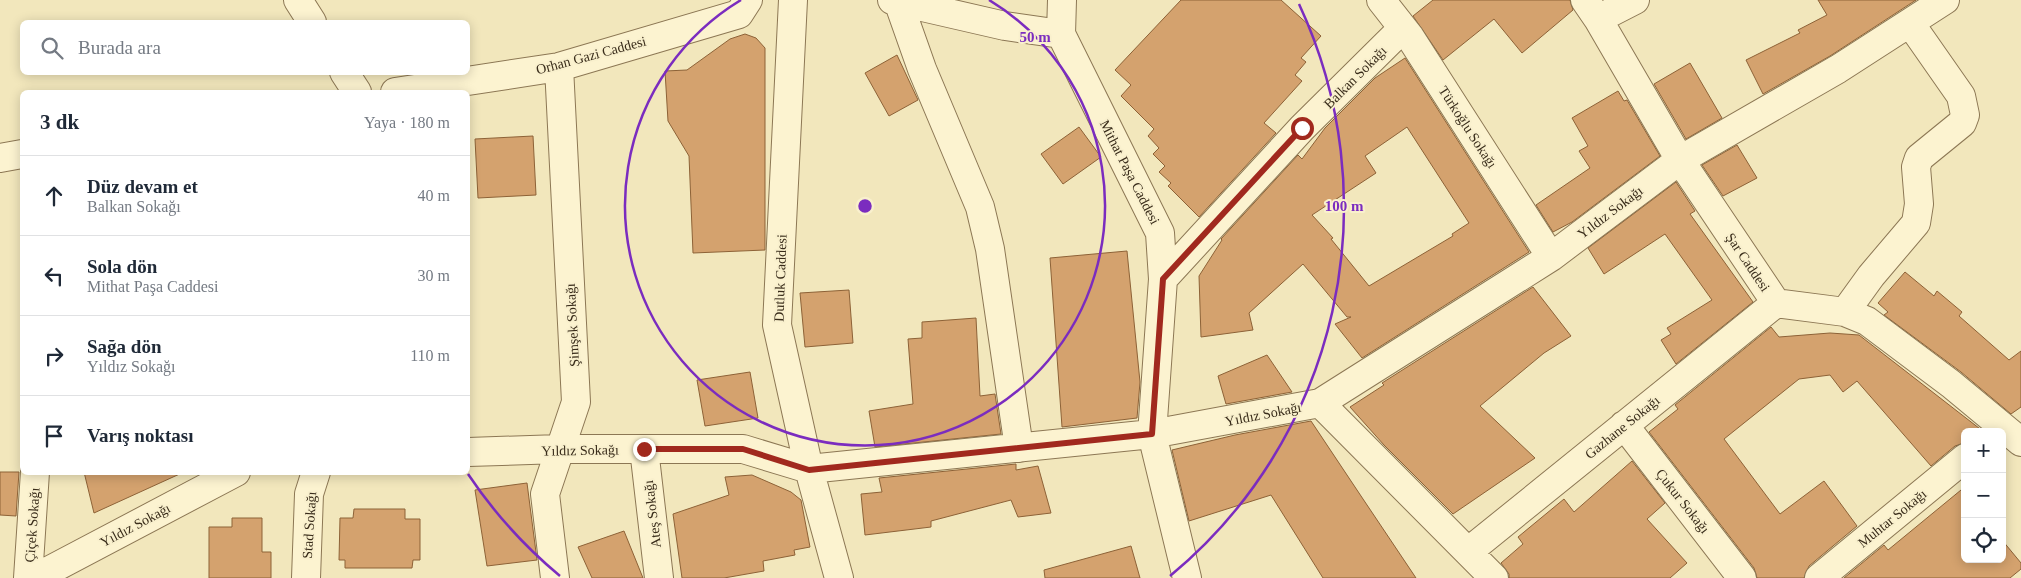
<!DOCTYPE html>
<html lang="tr">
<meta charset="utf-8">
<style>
:root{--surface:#fff;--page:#f2f2f3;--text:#1f2937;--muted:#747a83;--line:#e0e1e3}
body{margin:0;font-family:"Times New Roman",serif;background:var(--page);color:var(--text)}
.controls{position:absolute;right:15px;bottom:15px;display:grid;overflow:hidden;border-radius:8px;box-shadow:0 2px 12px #0003}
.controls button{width:45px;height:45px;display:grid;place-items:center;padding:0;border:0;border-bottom:1px solid var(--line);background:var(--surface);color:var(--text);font:25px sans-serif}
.stop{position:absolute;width:15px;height:15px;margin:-11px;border:4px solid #a1291e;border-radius:50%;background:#fff}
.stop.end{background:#a1291e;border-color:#fff;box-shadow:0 1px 5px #0008}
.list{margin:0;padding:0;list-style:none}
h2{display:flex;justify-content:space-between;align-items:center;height:65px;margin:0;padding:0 20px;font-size:21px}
h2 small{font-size:16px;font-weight:400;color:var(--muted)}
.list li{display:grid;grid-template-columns:32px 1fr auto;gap:15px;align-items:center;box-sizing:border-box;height:80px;padding:0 20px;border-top:1px solid var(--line)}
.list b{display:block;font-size:19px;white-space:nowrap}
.list p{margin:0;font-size:16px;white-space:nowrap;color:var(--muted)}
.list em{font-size:16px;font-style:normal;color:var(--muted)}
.icon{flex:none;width:28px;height:28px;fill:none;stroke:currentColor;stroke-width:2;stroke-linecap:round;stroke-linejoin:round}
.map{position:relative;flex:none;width:2021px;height:578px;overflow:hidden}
.search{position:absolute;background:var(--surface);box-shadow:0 2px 12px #0003;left:20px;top:20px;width:450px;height:55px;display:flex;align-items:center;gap:12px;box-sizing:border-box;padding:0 18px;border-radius:8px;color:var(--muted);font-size:19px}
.panel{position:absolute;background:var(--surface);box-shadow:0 2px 12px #0003;left:20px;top:90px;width:450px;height:385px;border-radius:8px}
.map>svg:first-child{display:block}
.building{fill:#d4a26e;stroke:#8d6237;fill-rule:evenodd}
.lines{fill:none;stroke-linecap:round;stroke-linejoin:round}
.minor-casing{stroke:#8c7754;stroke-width:30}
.minor{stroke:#fcf3d0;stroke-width:28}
.route{stroke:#a1291e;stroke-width:6}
.ring{fill:none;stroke:#7b2cbf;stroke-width:2.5}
.labels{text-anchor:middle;stroke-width:4;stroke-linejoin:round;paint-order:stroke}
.street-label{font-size:14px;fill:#392c1a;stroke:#f9f0cd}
.centre{fill:#7b2cbf;stroke:#f9f0cd;stroke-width:2.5}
.ring-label{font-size:15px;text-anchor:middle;font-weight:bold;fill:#7b2cbf;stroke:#f9f0cd;stroke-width:4;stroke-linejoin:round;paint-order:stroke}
</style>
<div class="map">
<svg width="2021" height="578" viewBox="0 0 2021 578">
<rect width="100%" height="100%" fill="#f2e7bc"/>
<path class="building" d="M 1181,0 L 1281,0 L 1321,36 L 1301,58 L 1306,62 L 1295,75 L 1302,81 L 1264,123 L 1276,133 L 1199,217 L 1168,186 L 1171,183 L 1159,172 L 1165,166 L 1153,154 L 1159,148 L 1148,136 L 1154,129 L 1121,96 L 1131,85 L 1115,70 Z
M 1433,0 L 1570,0 L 1573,10 L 1522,53 L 1494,19 L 1443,60 L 1413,16 Z
M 1818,0 L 1916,0 L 1830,56 L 1763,94 L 1746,60 L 1800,33 L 1798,30 L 1827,15 Z
M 745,34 L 756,38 L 765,48 L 765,250 L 693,253 L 689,156 L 668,121 L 665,71 L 687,70 L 730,39 Z
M 897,55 L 918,100 L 889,116 L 865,73 Z
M 1405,58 L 1529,252 L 1362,358 L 1335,324 L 1351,317 L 1347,317 L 1303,264 L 1249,313 L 1253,330 L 1201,337 L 1199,276 L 1222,240 L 1221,239 L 1298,155 L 1302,159 L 1325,128 L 1375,78 ZM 1407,127 L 1469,223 L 1452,234 L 1453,236 L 1369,286 L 1331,239 L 1333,238 L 1312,215 L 1376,173 L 1365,156 Z
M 1690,63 L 1722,118 L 1686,139 L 1654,84 Z
M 1618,91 L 1624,101 L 1627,100 L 1660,156 L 1572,222 L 1553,232 L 1536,205 L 1590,168 L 1579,151 L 1588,146 L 1572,118 Z
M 1079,127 L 1101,157 L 1063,184 L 1041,154 Z
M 533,136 L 536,195 L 478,198 L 475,139 Z
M 1737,145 L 1757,178 L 1723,196 L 1702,165 Z
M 1676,182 L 1695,211 L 1690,214 L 1753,302 L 1676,364 L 1661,340 L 1671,334 L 1667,328 L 1712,300 L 1665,234 L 1604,274 L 1588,248 Z
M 1127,251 L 1140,382 L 1137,418 L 1062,427 L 1050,258 Z
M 1905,272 L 1934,296 L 1937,291 L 1962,312 L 1959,316 L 2009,360 L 2021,351 L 2021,407 L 2011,414 L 1961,372 L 1884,315 L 1888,312 L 1878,303 Z
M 1533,287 L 1571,336 L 1544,353 L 1480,406 L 1535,458 L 1453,514 L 1384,445 L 1350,407 L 1384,385 L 1382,383 Z
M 849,290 L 853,343 L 805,347 L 800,293 Z
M 976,318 L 980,396 L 995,394 L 1001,434 L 875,447 L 869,411 L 913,404 L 908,339 L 922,338 L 922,322 Z
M 1771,327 L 1779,337 L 1830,333 L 1859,335 L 1984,432 L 1965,432 L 1965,443 L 1955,446 L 1931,466 L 1857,381 L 1843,392 L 1830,375 L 1799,379 L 1724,439 L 1780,514 L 1824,481 L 1857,526 L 1809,566 L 1804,578 L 1757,578 L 1754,568 L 1649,432 L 1678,409 L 1675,405 Z
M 1267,355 L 1292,392 L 1226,404 L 1218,376 Z
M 750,372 L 758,418 L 705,426 L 697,380 Z
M 1311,421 L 1361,496 L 1416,578 L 1323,578 L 1271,495 L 1189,521 L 1172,450 L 1235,435 Z
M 1632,461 L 1665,503 L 1647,519 L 1687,563 L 1670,578 L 1509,578 L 1509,574 L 1501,563 L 1523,544 L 1518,537 L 1564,499 L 1574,512 Z
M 1016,464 L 1016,470 L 1038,466 L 1051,513 L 1018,517 L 1011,500 L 931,521 L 931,527 L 865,535 L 861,494 L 882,492 L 879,478 Z
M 0,472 L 19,472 L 16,516 L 0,515 Z
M 84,472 L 184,472 L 94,513 Z
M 752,475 L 791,492 L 801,500 L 810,547 L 794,550 L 795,555 L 763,561 L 764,571 L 724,578 L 682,578 L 673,514 L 729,495 L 725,477 Z
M 527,483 L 537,560 L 487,566 L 475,490 Z
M 1961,490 L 1965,495 L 1965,559 L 2002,559 L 2002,540 L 2021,563 L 2021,569 L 2010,578 L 1844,578 L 1884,545 L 1888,550 Z
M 354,509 L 405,509 L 405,519 L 420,519 L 420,560 L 413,560 L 412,568 L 345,568 L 345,560 L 339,560 L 340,518 L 353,518 Z
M 232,518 L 262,518 L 262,552 L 271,552 L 271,578 L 209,578 L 209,527 L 232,527 Z
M 624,531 L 643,578 L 592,578 L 578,547 Z
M 1131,546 L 1140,578 L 1045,578 L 1044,570 Z"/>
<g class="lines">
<g class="minor-casing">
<path id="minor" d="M 298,0 L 312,22
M 793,0 L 777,325 L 809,469 L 839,578
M 892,0 L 1005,26 L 1061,34 L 1160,233 L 1163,279 L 1152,434 L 1187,578
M 1381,0 L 1410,37 L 1551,257
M 1585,0 L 1598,19 L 1680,160 L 1776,303 L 1845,312 L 1867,321 L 1951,384 L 2021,442
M 898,1 L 922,69 L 980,207 L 990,249 L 1019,448
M 1598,19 L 1635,0
M 1061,34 L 1062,0
M 344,72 L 357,92
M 395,92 L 559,67 L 739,14 L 748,0
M 0,158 L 22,154
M 1163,279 L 1302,128 L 1403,28
M 1845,312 L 1871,276 L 1916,223 L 1919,204 L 1916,167 L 1919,158 L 1962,123 L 1965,115 L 1961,96 L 1910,23
M 1320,403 L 1494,578
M 1624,425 L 1742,578
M 644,449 L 659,578
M 468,452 L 560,449 L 743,449 L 809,469 L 1152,434 L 1320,403 L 1551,257 L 1680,160 L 1838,69 L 1945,0
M 1469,551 L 1776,303
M 28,578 L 35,472
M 35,578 L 236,472
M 306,578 L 309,494 L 316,472
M 555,578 L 545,494 L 576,402 L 559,67
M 1819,578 L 1965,458"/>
</g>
<use href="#minor" class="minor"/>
</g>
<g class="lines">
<path class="route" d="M 644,449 L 743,449 L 809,470 L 1152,434 L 1163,279 L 1302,128"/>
</g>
<g class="ring">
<path d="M989 0A240 240 0 1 1 741 0"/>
<path d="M560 576A479 479 0 0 1 468 474M1299 4A479 479 0 0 1 1170 576"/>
</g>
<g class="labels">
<g class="street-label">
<text transform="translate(591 55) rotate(-15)" y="5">Orhan Gazi Caddesi</text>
<text transform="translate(1355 77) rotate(-45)" y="5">Balkan Sokağı</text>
<text transform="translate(1468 127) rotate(57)" y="5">Türkoğlu Sokağı</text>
<text transform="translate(1130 172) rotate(63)" y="5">Mithat Paşa Caddesi</text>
<text transform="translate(1610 212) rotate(-37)" y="5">Yıldız Sokağı</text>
<text transform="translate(1748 262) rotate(56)" y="5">Şar Caddesi</text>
<text transform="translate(780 278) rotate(-88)" y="5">Dutluk Caddesi</text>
<text transform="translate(572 325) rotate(-93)" y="5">Şimşek Sokağı</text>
<text transform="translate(1263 414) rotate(-11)" y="5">Yıldız Sokağı</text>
<text transform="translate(1622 427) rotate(-39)" y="5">Gazhane Sokağı</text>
<text transform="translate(580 450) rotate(-1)" y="5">Yıldız Sokağı</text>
<text transform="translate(1683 501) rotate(52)" y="5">Çukur Sokağı</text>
<text transform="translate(652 514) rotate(-97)" y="5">Ateş Sokağı</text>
<text transform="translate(1892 518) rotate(-39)" y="5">Muhtar Sokağı</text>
<text transform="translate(32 525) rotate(-86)" y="5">Çiçek Sokağı</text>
<text transform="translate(135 525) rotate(-28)" y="5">Yıldız Sokağı</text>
<text transform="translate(309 525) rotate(-86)" y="5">Stad Sokağı</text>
</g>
</g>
<circle cx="865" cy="206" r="8" class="centre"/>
<g class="ring-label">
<text x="1035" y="42">50 m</text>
<text x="1344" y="211">100 m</text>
</g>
</svg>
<div class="controls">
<button>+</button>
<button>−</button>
<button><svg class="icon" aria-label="locate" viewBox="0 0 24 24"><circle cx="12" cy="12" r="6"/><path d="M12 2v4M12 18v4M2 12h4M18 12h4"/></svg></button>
</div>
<div class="stop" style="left:1302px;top:128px"></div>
<div class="stop end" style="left:644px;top:449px"></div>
<div class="search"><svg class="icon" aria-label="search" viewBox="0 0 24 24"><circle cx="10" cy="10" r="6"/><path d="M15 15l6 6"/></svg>Burada ara</div>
<section class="panel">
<h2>3 dk<small>Yaya · 180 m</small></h2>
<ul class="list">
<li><svg class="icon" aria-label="ahead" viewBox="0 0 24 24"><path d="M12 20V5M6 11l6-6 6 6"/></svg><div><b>Düz devam et</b><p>Balkan Sokağı</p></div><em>40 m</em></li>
<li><svg class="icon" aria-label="left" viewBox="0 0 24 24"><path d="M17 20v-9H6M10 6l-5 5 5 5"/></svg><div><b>Sola dön</b><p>Mithat Paşa Caddesi</p></div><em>30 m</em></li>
<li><svg class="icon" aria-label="right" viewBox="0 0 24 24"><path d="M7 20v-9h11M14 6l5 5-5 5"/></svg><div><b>Sağa dön</b><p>Yıldız Sokağı</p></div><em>110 m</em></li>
<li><svg class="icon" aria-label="arrive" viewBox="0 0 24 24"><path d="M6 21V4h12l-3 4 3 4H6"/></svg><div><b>Varış noktası</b></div></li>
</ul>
</section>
</div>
